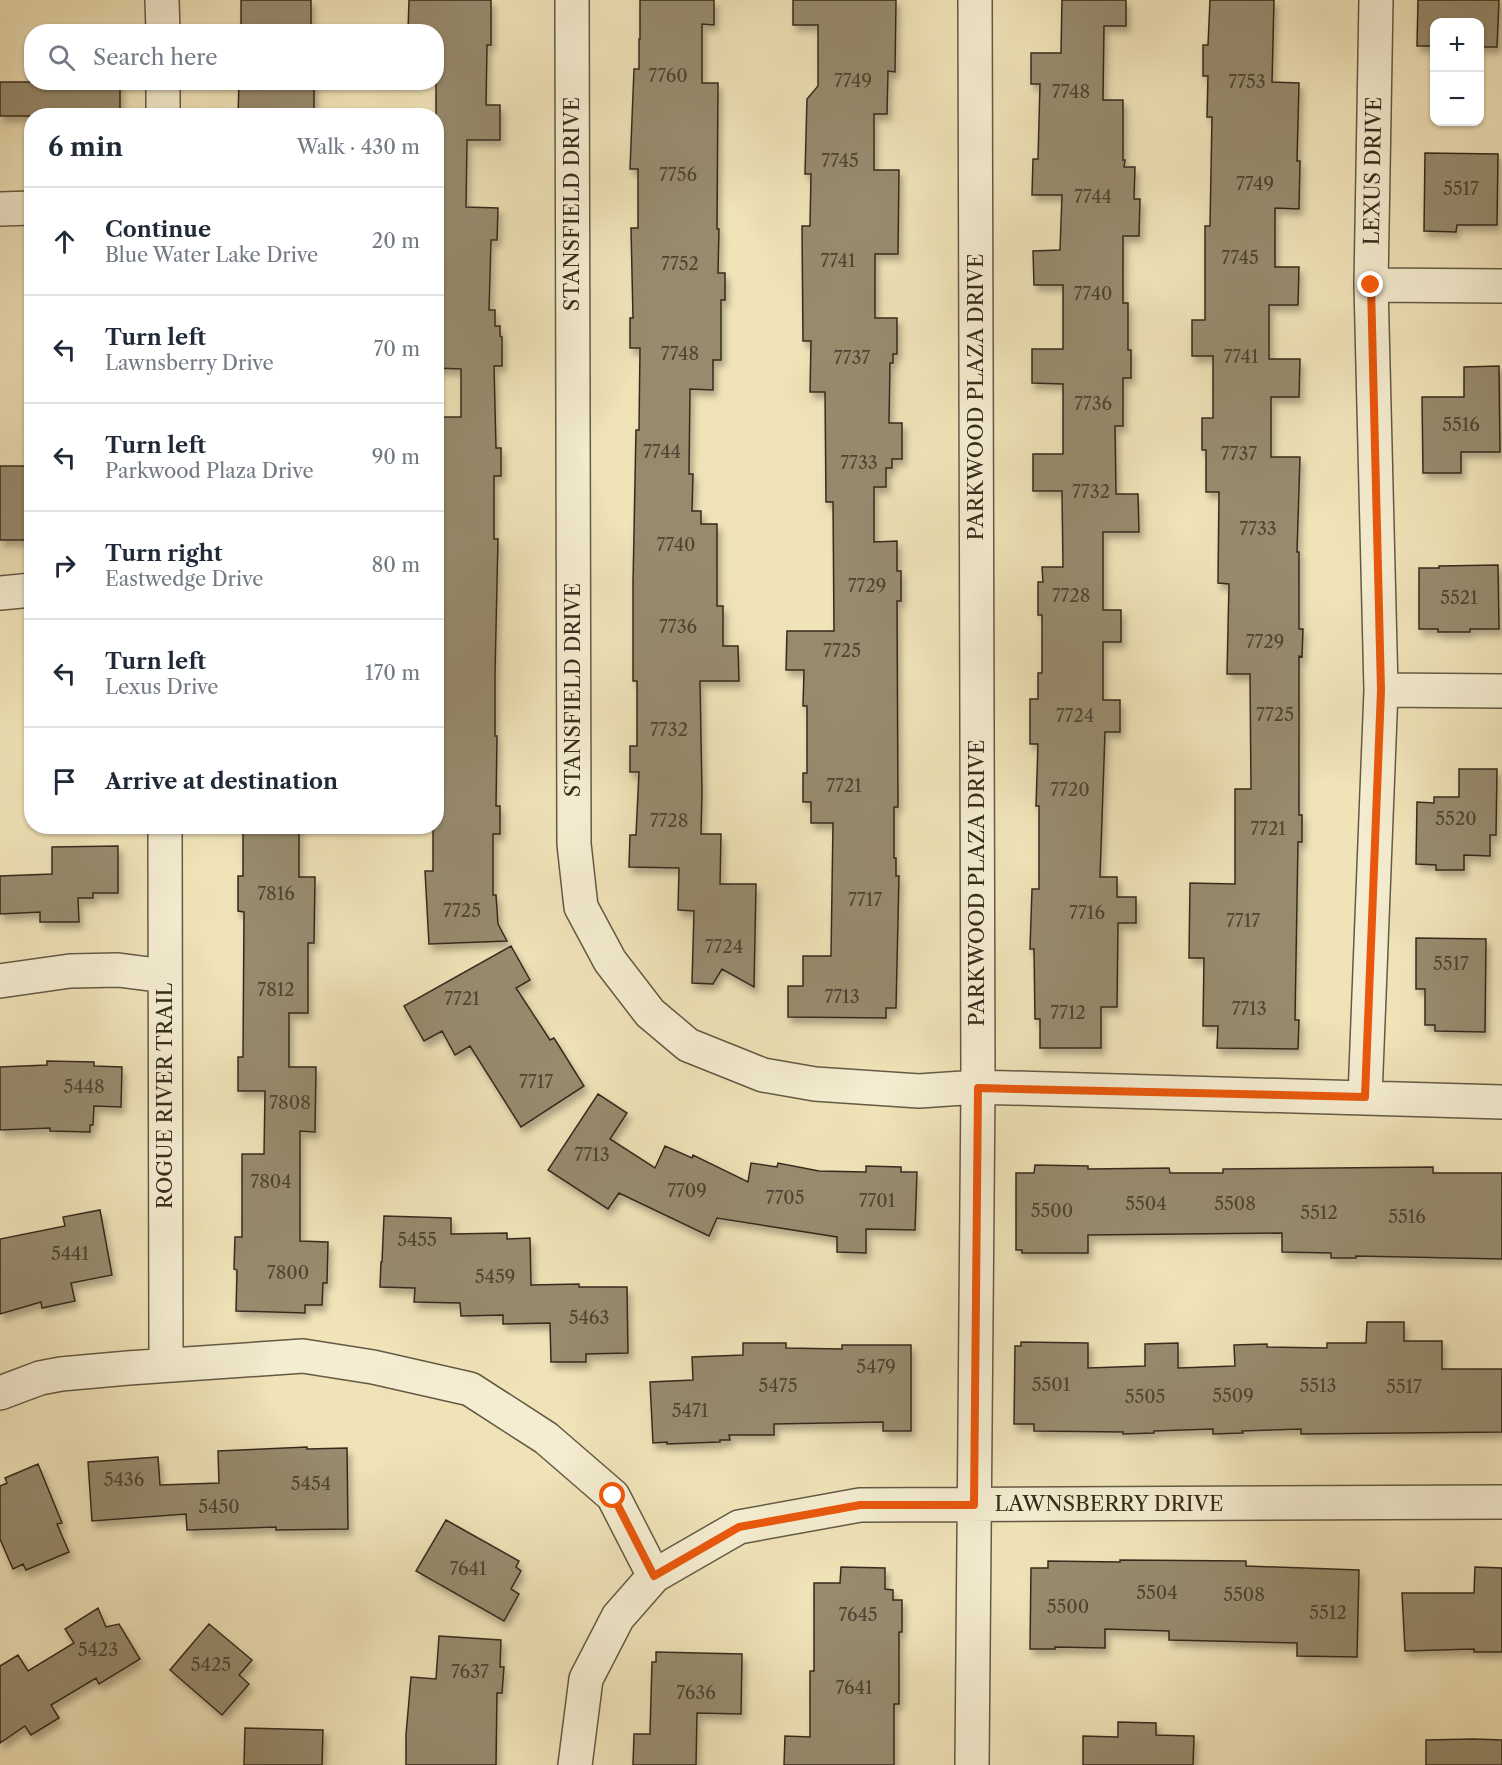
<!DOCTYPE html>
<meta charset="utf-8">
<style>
:root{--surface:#fff;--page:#f2f2f3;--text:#1f2937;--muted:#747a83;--line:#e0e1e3}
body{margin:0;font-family:"Libre Caslon Text",serif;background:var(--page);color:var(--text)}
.controls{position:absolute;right:18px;top:18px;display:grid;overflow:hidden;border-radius:12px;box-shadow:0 2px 4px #0004}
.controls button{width:54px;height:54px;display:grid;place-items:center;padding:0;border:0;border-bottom:2px solid var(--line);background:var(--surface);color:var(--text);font:30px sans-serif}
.stop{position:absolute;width:18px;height:18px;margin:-14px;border:4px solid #ea580c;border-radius:50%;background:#fff}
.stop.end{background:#ea580c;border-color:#fff;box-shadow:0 2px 6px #0008}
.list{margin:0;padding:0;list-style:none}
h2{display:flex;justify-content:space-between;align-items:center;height:78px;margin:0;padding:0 24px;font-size:26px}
h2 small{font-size:20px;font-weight:400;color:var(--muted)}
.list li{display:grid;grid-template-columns:39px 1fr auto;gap:18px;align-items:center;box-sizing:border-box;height:108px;padding:0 24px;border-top:2px solid var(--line)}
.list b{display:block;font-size:22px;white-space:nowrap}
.list p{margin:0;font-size:20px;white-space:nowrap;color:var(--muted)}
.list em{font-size:20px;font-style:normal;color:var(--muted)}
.icon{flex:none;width:33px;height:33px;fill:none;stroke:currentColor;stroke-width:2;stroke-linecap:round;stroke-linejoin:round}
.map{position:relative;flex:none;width:1502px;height:1765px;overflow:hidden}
.search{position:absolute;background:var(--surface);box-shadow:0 2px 4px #0004;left:24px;top:24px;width:420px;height:66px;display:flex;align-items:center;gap:15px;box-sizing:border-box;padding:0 21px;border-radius:24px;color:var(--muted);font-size:22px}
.panel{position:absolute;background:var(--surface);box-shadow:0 2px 4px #0004;left:24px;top:108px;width:420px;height:726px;border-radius:24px}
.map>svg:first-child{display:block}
.building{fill:#978b6e;stroke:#362c1e;stroke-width:1.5;filter:url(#shadow)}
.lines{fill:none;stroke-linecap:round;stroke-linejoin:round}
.minor-casing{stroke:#645a44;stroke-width:36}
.minor{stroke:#f5edd1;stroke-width:33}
.route{stroke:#ea580c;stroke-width:8}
.labels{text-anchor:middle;stroke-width:5;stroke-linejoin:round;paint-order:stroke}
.number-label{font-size:18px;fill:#4e4432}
.street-label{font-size:21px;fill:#362c1e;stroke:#f5edd1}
</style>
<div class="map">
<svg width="1502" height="1765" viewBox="0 0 1502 1765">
<defs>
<filter id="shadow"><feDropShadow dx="3.5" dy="6" stdDeviation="3" flood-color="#0004"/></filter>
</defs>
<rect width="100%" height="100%" fill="#f0e3b8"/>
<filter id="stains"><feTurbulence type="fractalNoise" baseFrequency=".00333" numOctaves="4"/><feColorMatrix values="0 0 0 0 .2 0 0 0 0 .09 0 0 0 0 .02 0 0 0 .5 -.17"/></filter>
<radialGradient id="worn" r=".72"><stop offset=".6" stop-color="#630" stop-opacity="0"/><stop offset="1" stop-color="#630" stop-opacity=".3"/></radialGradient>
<path class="building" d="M 241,0 L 311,0 L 311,32 L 241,32 Z
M 409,0 L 491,0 L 491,45 L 487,45 L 486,105 L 500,105 L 500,140 L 467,140 L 466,207 L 498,208 L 497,240 L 491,240 L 489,310 L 495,310 L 495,326 L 500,326 L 500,336 L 502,337 L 502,366 L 494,366 L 496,448 L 501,448 L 501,476 L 494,476 L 494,539 L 498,539 L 495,674 L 495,736 L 497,736 L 496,806 L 500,806 L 500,834 L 493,834 L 493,895 L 496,895 L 498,924 L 507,941 L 429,944 L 425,871 L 433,871 L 433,826 L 436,826 L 436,417 L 461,417 L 461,369 L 436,368 L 436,32 L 408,32 Z
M 640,0 L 714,0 L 714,25 L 702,24 L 702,83 L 718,83 L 717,229 L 719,229 L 718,273 L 725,273 L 725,300 L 721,300 L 721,360 L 713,360 L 713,390 L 690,389 L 689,474 L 693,474 L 692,511 L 701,511 L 701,524 L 717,524 L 717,606 L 723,606 L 723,646 L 738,646 L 739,681 L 700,681 L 702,793 L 701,834 L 721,834 L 720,884 L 756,884 L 754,987 L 722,969 L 713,984 L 692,983 L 694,911 L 678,910 L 679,868 L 629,867 L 630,835 L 636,835 L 639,772 L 630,772 L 630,746 L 637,746 L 637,681 L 633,681 L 633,583 L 636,430 L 639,430 L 640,348 L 630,348 L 630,318 L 633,318 L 631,228 L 638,228 L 638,169 L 630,169 L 634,69 L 639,69 L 639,39 L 640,39 Z
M 793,0 L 896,0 L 895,72 L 888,71 L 887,114 L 874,114 L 874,170 L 899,170 L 898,254 L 875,254 L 875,318 L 897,318 L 897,354 L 893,354 L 893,363 L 890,363 L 889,423 L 902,423 L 902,459 L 892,459 L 892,468 L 886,468 L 886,487 L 874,487 L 874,542 L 897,541 L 897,571 L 901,571 L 901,601 L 897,601 L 898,807 L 894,807 L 894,858 L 896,858 L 896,876 L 899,876 L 896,1008 L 886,1008 L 886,1018 L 788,1017 L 788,986 L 803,986 L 803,956 L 831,956 L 833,823 L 811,823 L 811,802 L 803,802 L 803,773 L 807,773 L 807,706 L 803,706 L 804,670 L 786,670 L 787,631 L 834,631 L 833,502 L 826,502 L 825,392 L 810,392 L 811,341 L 803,341 L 802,226 L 810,226 L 811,174 L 805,174 L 807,99 L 818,86 L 818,25 L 793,25 Z
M 1062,0 L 1126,0 L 1126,26 L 1104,26 L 1103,100 L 1123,100 L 1123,160 L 1125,160 L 1124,167 L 1135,167 L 1134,199 L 1140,199 L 1139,236 L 1123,236 L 1123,303 L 1128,303 L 1128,350 L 1131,350 L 1131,378 L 1123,378 L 1123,426 L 1115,426 L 1116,494 L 1138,494 L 1139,532 L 1103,532 L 1103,610 L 1121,610 L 1121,642 L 1103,642 L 1103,700 L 1120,700 L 1120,732 L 1105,732 L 1100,877 L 1117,877 L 1117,897 L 1136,897 L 1136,923 L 1118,923 L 1117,1007 L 1101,1007 L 1101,1048 L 1040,1048 L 1040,1019 L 1035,1019 L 1034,949 L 1030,949 L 1032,889 L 1039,889 L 1039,806 L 1036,806 L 1038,744 L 1030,744 L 1030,699 L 1038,699 L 1038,673 L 1042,673 L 1042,615 L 1038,615 L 1038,582 L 1043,582 L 1042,567 L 1063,567 L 1062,491 L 1033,491 L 1033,454 L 1063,454 L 1063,384 L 1032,383 L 1032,349 L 1063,349 L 1063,285 L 1034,285 L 1033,251 L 1060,250 L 1062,195 L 1032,195 L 1033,159 L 1038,159 L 1040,84 L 1031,84 L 1031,53 L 1061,53 Z
M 1210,0 L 1274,0 L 1272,82 L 1299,83 L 1297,161 L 1300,161 L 1299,209 L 1275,208 L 1275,267 L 1299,267 L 1298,305 L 1269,305 L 1269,359 L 1300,359 L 1299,397 L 1271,397 L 1271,457 L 1300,457 L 1297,552 L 1299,552 L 1299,629 L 1303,629 L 1302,657 L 1299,656 L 1299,815 L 1302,815 L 1302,842 L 1298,842 L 1296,960 L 1295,1020 L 1299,1020 L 1298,1049 L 1217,1048 L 1218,1026 L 1203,1026 L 1204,958 L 1189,958 L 1190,883 L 1235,884 L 1235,789 L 1251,789 L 1250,674 L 1227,674 L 1229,584 L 1218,583 L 1219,492 L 1206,492 L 1206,450 L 1202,450 L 1202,418 L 1213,418 L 1213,356 L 1192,356 L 1192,320 L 1205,320 L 1205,226 L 1210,226 L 1212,117 L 1207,117 L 1208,76 L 1203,76 L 1203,45 L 1208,45 Z
M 1418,0 L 1499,0 L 1497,47 L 1479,47 L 1479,22 L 1434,22 L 1434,46 L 1417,46 Z
M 0,82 L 120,82 L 120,116 L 0,116 Z
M 239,82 L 314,82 L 314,116 L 238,116 Z
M 1425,153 L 1498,154 L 1497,225 L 1457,225 L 1456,232 L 1424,231 Z
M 1499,366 L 1500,452 L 1461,452 L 1461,473 L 1423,473 L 1422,397 L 1464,397 L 1464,367 Z
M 0,466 L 26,466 L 27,540 L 0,540 Z
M 1498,565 L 1499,629 L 1470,629 L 1470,632 L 1438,632 L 1438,629 L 1419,629 L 1419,568 L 1439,568 L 1439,566 Z
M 1459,769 L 1497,769 L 1496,835 L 1490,835 L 1490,856 L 1464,855 L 1464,870 L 1436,870 L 1436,865 L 1416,864 L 1417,802 L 1434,803 L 1434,797 L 1459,797 Z
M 243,826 L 299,826 L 299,877 L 315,877 L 314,943 L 308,943 L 308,1013 L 289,1013 L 289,1067 L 316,1067 L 315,1132 L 300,1131 L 300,1241 L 328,1242 L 327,1283 L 323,1283 L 322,1305 L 305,1305 L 305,1313 L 236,1311 L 237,1270 L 234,1269 L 235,1237 L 242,1237 L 242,1154 L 264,1154 L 265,1091 L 238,1091 L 238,1057 L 243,1057 L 244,912 L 238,911 L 238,876 L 243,876 Z
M 118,846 L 118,893 L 93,893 L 93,898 L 78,898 L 79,922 L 40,922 L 40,912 L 0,914 L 0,876 L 52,874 L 52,847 Z
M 1416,938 L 1486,939 L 1485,1032 L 1435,1031 L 1435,1025 L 1425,1025 L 1425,989 L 1416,989 Z
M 511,946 L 530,980 L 516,988 L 550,1040 L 554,1038 L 584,1086 L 521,1127 L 470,1046 L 455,1055 L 442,1031 L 424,1041 L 404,1006 Z
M 47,1061 L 94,1062 L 94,1066 L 122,1067 L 121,1107 L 94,1106 L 93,1125 L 90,1125 L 90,1132 L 50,1131 L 50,1128 L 0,1130 L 0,1067 L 47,1065 Z
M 598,1094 L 627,1113 L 610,1139 L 655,1168 L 665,1146 L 692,1158 L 693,1155 L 748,1182 L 751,1163 L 777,1167 L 778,1163 L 819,1171 L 866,1172 L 866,1166 L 901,1167 L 901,1172 L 917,1172 L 915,1230 L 866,1229 L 866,1253 L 837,1252 L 837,1237 L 717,1218 L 709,1236 L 619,1193 L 608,1209 L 548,1170 Z
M 1035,1165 L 1088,1166 L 1088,1169 L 1169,1168 L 1170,1173 L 1223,1173 L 1223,1169 L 1433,1167 L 1433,1173 L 1502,1173 L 1502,1259 L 1356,1256 L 1356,1258 L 1331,1258 L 1331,1253 L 1282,1252 L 1282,1233 L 1088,1235 L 1088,1253 L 1022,1253 L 1022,1250 L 1016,1250 L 1016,1173 L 1034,1173 Z
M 100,1210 L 112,1275 L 71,1283 L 75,1301 L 42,1308 L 41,1302 L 0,1314 L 0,1239 L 65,1226 L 63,1217 Z
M 384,1216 L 451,1218 L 451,1234 L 507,1233 L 507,1239 L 530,1238 L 531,1285 L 579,1284 L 579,1287 L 627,1287 L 628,1353 L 586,1354 L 586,1362 L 551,1362 L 550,1323 L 503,1324 L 503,1315 L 461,1316 L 460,1303 L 414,1302 L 415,1288 L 380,1287 L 381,1262 L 382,1262 Z
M 1367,1322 L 1404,1322 L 1404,1341 L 1442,1341 L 1442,1369 L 1502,1369 L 1502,1432 L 1301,1434 L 1301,1429 L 1242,1431 L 1243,1433 L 1213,1434 L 1213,1429 L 1154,1431 L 1154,1433 L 1123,1434 L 1123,1432 L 1034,1431 L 1034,1424 L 1014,1424 L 1015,1346 L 1021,1346 L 1021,1342 L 1088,1343 L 1088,1368 L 1145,1366 L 1145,1344 L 1178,1343 L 1178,1368 L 1235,1366 L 1234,1345 L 1267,1344 L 1267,1347 L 1327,1348 L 1327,1343 L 1366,1343 Z
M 743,1343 L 786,1343 L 786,1348 L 842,1349 L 842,1345 L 911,1345 L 911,1431 L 883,1431 L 883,1422 L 774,1424 L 774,1435 L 729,1435 L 730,1440 L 720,1440 L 720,1442 L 667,1444 L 667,1442 L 653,1443 L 650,1382 L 693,1380 L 692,1357 L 743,1355 Z
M 307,1447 L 307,1449 L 347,1448 L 348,1529 L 276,1530 L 276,1527 L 187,1530 L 186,1514 L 92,1521 L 88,1462 L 158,1457 L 160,1485 L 219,1483 L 218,1451 Z
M 38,1464 L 62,1523 L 57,1524 L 69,1552 L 26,1570 L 23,1564 L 13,1569 L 0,1539 L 0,1486 L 7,1483 L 5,1478 Z
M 446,1520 L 519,1561 L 516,1567 L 521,1571 L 511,1589 L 519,1594 L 504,1621 L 416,1571 Z
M 1120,1560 L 1246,1561 L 1246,1566 L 1359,1570 L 1357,1657 L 1297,1656 L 1297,1643 L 1169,1640 L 1169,1631 L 1105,1629 L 1105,1648 L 1055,1647 L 1055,1649 L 1030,1649 L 1031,1568 L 1048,1568 L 1048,1561 L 1120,1562 Z
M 841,1567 L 885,1568 L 885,1589 L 893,1590 L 893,1600 L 902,1600 L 902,1632 L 899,1632 L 899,1704 L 894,1704 L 894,1765 L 784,1765 L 785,1736 L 810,1737 L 810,1671 L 814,1671 L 814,1583 L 840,1583 Z
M 1475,1567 L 1502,1568 L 1502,1652 L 1474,1652 L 1474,1649 L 1405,1651 L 1402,1593 L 1474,1593 Z
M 98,1608 L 106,1627 L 119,1624 L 140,1659 L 99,1684 L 96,1678 L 51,1705 L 59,1718 L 31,1735 L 25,1726 L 0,1743 L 0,1666 L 18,1655 L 28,1671 L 74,1643 L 65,1629 Z
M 209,1624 L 252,1660 L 239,1675 L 249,1684 L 222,1715 L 170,1670 Z
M 439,1636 L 501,1640 L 500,1667 L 504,1667 L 502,1693 L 497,1693 L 496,1765 L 406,1765 L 406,1735 L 411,1677 L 436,1679 Z
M 656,1652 L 742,1654 L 741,1714 L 697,1713 L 696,1765 L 633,1765 L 634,1734 L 650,1734 L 652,1662 L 656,1662 Z
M 1118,1722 L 1156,1723 L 1156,1735 L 1194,1736 L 1193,1765 L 1083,1765 L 1083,1736 L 1118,1737 Z
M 245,1728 L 323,1730 L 322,1765 L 244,1765 Z
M 1473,1739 L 1502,1740 L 1502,1765 L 1426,1765 L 1426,1740 Z"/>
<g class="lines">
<g class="minor-casing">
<path id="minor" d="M 162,0 L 163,32
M 572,0 L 574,844 L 581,907 L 610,961 L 650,1013 L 688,1045 L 763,1075 L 815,1084 L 919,1091 L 978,1087 L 1502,1102
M 163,82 L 163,116
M 0,209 L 32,208
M 1371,285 L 1502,286
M 0,593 L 32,590
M 1381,690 L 1502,691
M 165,826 L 166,1365
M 0,981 L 70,971 L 118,970 L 165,976
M 1365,1097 L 1381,690 L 1371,285 L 1376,0
M 0,1393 L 40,1378 L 61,1374 L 128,1368 L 303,1356 L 373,1367 L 470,1389 L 546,1438 L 613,1496 L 654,1576
M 575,1765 L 586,1679 L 618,1617 L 654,1576 L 739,1527 L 860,1505 L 1502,1502
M 972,1765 L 978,1087 L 975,0"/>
</g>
<use href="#minor" class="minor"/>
</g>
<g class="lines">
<path class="route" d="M 613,1496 L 654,1576 L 739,1527 L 860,1505 L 974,1505 L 978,1088 L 1365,1097 L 1381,690 L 1371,285"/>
</g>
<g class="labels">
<g class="number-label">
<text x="668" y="82">7760</text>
<text x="853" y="87">7749</text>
<text x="1247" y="88">7753</text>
<text x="1071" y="98">7748</text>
<text x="840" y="167">7745</text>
<text x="678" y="181">7756</text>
<text x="1255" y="190">7749</text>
<text x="1461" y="195">5517</text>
<text x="1093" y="203">7744</text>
<text x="1240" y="264">7745</text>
<text x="838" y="267">7741</text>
<text x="680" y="270">7752</text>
<text x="1093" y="300">7740</text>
<text x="680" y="360">7748</text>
<text x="1241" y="363">7741</text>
<text x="852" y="364">7737</text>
<text x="1093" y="410">7736</text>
<text x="1461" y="431">5516</text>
<text x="662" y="458">7744</text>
<text x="1239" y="460">7737</text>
<text x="859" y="469">7733</text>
<text x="1091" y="498">7732</text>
<text x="1258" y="535">7733</text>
<text x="676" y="551">7740</text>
<text x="867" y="592">7729</text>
<text x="1071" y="602">7728</text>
<text x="1459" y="604">5521</text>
<text x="678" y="633">7736</text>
<text x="1265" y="648">7729</text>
<text x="842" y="657">7725</text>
<text x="1275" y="721">7725</text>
<text x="1075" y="722">7724</text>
<text x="669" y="736">7732</text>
<text x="844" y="792">7721</text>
<text x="1070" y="796">7720</text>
<text x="1456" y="825">5520</text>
<text x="669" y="827">7728</text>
<text x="1268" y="835">7721</text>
<text x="276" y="900">7816</text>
<text x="865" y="906">7717</text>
<text x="462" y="917">7725</text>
<text x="1087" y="919">7716</text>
<text x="1243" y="927">7717</text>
<text x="724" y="953">7724</text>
<text x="1451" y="970">5517</text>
<text x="276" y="996">7812</text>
<text x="842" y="1003">7713</text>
<text x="462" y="1005">7721</text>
<text x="1249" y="1015">7713</text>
<text x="1068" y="1019">7712</text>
<text x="536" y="1088">7717</text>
<text x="84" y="1093">5448</text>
<text x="290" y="1109">7808</text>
<text x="592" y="1161">7713</text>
<text x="271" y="1188">7804</text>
<text x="687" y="1197">7709</text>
<text x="785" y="1204">7705</text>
<text x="877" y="1207">7701</text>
<text x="1146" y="1210">5504</text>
<text x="1235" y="1210">5508</text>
<text x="1052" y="1217">5500</text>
<text x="1319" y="1219">5512</text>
<text x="1407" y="1223">5516</text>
<text x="417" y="1246">5455</text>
<text x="70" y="1260">5441</text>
<text x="288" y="1279">7800</text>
<text x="495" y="1283">5459</text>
<text x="589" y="1324">5463</text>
<text x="876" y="1373">5479</text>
<text x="1051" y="1391">5501</text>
<text x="778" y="1392">5475</text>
<text x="1318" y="1392">5513</text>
<text x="1404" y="1393">5517</text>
<text x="1233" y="1402">5509</text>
<text x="1145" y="1403">5505</text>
<text x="690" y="1417">5471</text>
<text x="124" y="1486">5436</text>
<text x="311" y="1490">5454</text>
<text x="219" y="1513">5450</text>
<text x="468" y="1575">7641</text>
<text x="1157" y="1599">5504</text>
<text x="1244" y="1601">5508</text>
<text x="1068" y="1613">5500</text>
<text x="1328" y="1619">5512</text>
<text x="858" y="1621">7645</text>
<text x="98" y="1656">5423</text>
<text x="211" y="1671">5425</text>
<text x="470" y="1678">7637</text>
<text x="854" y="1694">7641</text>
<text x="696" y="1699">7636</text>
</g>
<g class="street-label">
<text transform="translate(1373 171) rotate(-89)" y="7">LEXUS DRIVE</text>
<text transform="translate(572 204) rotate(-90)" y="7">STANSFIELD DRIVE</text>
<text transform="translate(976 397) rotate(-90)" y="7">PARKWOOD PLAZA DRIVE</text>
<text transform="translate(573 690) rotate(-90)" y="7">STANSFIELD DRIVE</text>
<text transform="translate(977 883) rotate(-90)" y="7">PARKWOOD PLAZA DRIVE</text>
<text transform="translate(165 1096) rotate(-90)" y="7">ROGUE RIVER TRAIL</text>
<text x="1109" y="1511">LAWNSBERRY DRIVE</text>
</g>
</g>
<rect width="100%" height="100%" filter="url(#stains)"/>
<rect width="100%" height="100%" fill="url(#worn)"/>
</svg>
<div class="controls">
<button>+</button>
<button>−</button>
</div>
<div class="stop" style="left:613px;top:1496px"></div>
<div class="stop end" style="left:1371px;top:285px"></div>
<div class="search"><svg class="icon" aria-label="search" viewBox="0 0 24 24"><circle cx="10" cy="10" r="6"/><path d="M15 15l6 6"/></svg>Search here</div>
<section class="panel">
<h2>6 min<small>Walk · 430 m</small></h2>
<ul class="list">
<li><svg class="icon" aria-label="ahead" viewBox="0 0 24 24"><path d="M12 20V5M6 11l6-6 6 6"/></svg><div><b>Continue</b><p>Blue Water Lake Drive</p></div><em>20 m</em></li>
<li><svg class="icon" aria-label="left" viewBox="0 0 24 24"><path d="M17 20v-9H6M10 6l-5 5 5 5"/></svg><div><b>Turn left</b><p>Lawnsberry Drive</p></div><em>70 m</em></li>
<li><svg class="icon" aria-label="left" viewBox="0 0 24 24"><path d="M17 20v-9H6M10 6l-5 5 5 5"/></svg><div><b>Turn left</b><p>Parkwood Plaza Drive</p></div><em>90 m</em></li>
<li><svg class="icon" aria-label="right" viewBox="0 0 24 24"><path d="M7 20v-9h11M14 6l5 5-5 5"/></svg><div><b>Turn right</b><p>Eastwedge Drive</p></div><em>80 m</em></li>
<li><svg class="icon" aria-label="left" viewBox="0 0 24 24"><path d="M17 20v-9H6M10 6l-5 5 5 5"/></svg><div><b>Turn left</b><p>Lexus Drive</p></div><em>170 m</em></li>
<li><svg class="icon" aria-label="arrive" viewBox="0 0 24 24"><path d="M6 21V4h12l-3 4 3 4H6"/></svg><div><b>Arrive at destination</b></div></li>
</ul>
</section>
</div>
